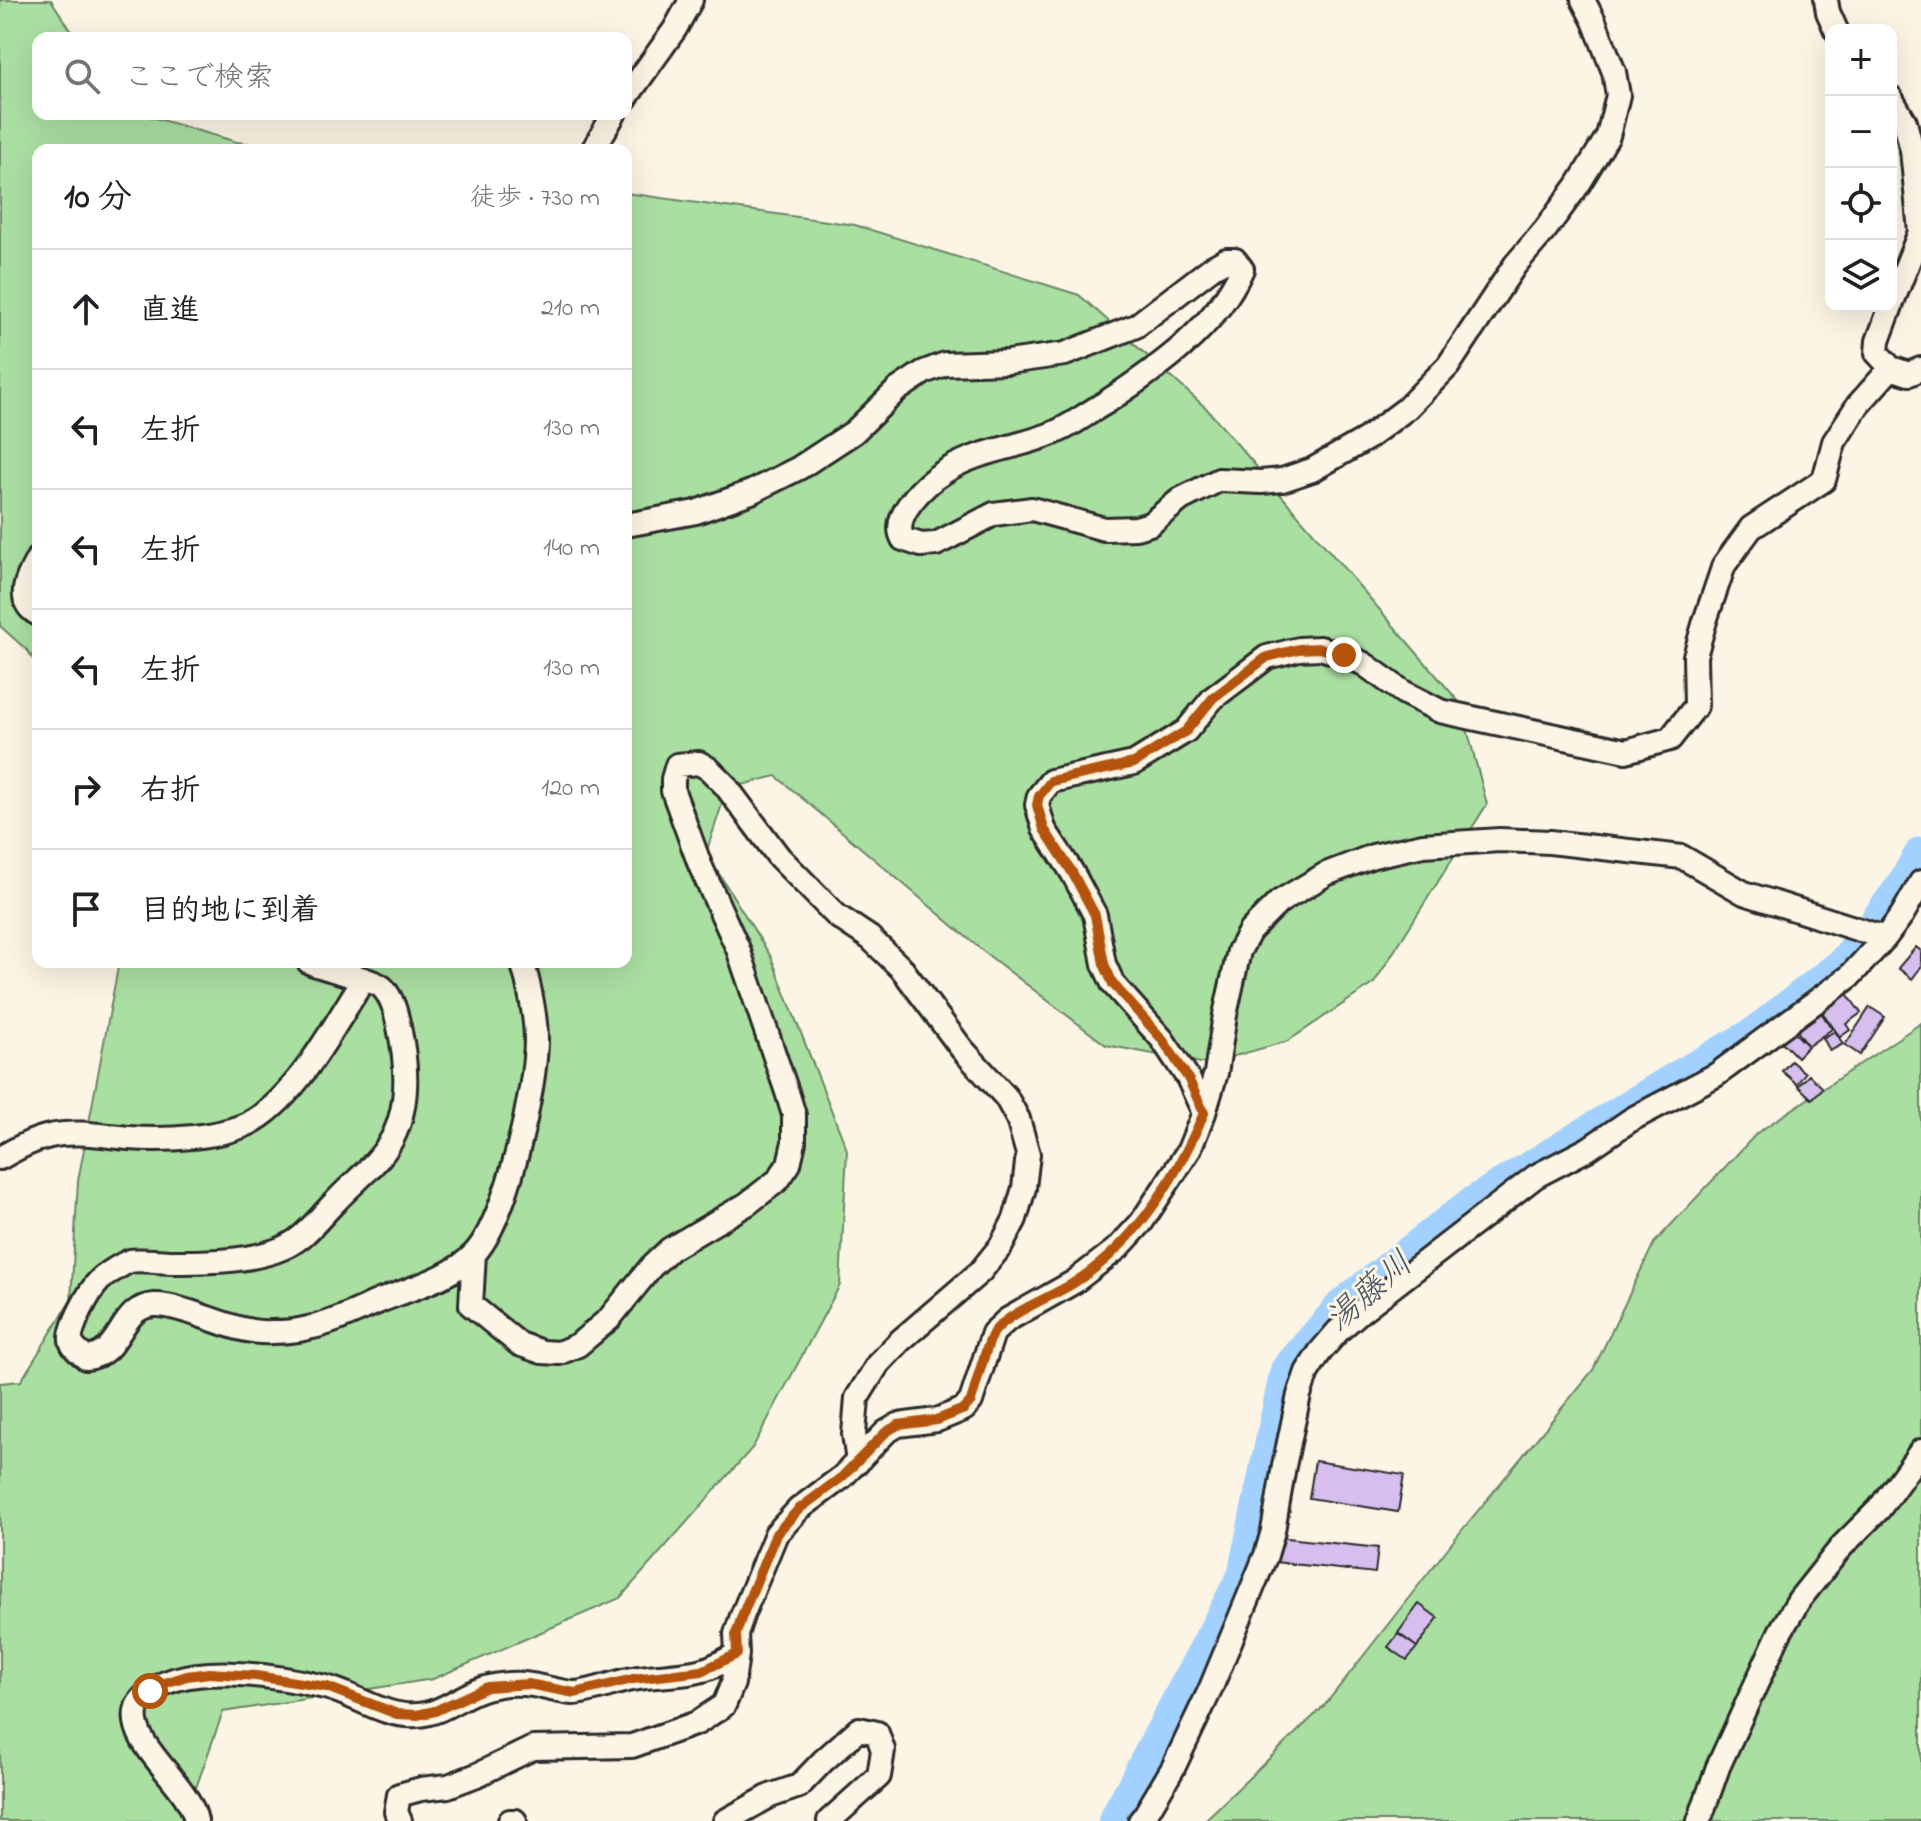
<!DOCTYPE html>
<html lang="ja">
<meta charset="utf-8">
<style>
:root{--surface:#fff;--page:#f6f6f6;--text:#202124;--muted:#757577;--line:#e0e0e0}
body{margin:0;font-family:"Indie Flower","Klee One",sans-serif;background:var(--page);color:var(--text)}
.controls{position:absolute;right:24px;top:24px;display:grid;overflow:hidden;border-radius:16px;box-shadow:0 8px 32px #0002}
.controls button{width:72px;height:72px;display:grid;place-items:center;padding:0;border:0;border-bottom:2px solid var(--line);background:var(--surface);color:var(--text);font:40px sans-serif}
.stop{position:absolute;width:24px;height:24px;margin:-18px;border:6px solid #b45309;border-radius:50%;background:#fff}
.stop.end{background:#b45309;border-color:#fff;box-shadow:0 2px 8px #0008}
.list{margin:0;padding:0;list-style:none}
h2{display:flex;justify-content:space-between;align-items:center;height:104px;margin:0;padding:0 32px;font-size:34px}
h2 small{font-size:26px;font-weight:400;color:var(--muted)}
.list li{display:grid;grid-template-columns:52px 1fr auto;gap:24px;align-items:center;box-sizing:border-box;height:120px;padding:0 32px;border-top:2px solid var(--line)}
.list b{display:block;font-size:30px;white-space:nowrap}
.list em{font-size:26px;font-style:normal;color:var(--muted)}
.icon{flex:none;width:44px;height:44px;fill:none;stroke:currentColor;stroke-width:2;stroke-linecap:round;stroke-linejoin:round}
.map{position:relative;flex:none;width:1921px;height:1821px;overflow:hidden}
.search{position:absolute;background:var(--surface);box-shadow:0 8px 32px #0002;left:32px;top:32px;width:600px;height:88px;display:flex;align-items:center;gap:20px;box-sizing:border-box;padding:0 28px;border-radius:16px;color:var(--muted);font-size:30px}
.panel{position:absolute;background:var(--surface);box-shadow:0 8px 32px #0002;left:32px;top:144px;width:600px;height:824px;border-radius:16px}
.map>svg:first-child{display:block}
.green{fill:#aadfa2;stroke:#6a8566;stroke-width:2}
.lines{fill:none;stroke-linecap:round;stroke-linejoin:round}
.river{stroke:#a3d1ff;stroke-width:34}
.building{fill:#d6bfef;stroke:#2b2b2b;stroke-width:2}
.street-casing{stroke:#2b2b2b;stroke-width:28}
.street{stroke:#fcf5e5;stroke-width:22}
.route{stroke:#b45309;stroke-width:10}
.labels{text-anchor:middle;stroke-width:6;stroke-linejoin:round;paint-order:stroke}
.water-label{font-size:34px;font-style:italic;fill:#495460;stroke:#fcf5e5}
</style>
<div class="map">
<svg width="1921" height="1821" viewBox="0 0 1921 1821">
<rect width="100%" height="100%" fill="#fcf5e5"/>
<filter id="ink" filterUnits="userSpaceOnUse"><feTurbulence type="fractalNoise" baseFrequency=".0125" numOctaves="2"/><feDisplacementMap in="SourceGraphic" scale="16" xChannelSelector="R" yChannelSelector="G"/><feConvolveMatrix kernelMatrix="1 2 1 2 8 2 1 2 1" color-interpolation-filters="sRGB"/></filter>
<g filter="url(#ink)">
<path class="green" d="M 0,0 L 51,0 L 76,38 L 38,38 L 38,114 L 141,114 L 237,142 L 299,150 L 38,150 L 38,667 L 28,651 L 0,626 Z
M 626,193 L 855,225 L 1079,295 L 1206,408 L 1460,703 L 1487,804 L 1374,983 L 1288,1041 L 1206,1064 L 1106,1045 L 984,952 L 776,776 L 727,789 L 706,853 L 771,957 L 847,1150 L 840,1285 L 753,1447 L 620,1598 L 433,1679 L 223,1712 L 187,1813 L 187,1821 L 0,1821 L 0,1383 L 21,1381 L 71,1300 L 78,1181 L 119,962 L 626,962 Z
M 1921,1023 L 1921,1821 L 1204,1821 L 1324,1706 L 1458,1535 L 1593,1370 L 1654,1243 L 1757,1133 Z"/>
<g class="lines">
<path class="river" d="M 1878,919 L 1902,887 L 1921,854
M 1115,1821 L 1244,1576 L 1287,1370 L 1343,1305 L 1470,1205 L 1670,1082 L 1754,1034 L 1843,964 L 1858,946"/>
</g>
<path class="building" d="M 1916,947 L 1921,951 L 1921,967 L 1912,979 L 1898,968 Z
M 1845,991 L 1861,1013 L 1846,1024 L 1850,1030 L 1840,1037 L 1820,1009 Z
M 1870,1007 L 1885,1017 L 1860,1055 L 1845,1045 Z
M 1820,1011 L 1832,1029 L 1808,1046 L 1795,1028 Z
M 1792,1030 L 1808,1046 L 1797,1057 L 1781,1041 Z
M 1835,1031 L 1843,1044 L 1830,1051 L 1823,1038 Z
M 1791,1061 L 1805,1073 L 1797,1084 L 1782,1071 Z
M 1809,1075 L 1823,1088 L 1812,1099 L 1798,1086 Z
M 1315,1461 L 1404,1475 L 1398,1512 L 1309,1498 Z
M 1278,1537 L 1378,1548 L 1375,1573 L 1275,1562 Z
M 1419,1604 L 1438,1618 L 1417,1647 L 1398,1633 Z
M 1398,1634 L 1417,1647 L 1407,1660 L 1388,1647 Z"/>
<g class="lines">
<g class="street-casing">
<path id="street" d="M 1826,0 L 1828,12 L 1836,30
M 626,98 L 675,29 L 691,0
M 1891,98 L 1905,122 L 1912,150 L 1920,232 L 1891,305
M 593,150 L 614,114
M 1891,306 L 1878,341 L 1877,353 L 1891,368 L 1909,374 L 1921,369
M 626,525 L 696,512 L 751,492 L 799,468 L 854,432 L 897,390 L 924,372 L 945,364 L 1008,362 L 1065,354 L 1136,326 L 1213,267 L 1226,260 L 1235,260 L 1242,269 C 1215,329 1158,368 1105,403 C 1089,412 1074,424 1058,431 C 1021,448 979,449 944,472 C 926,483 890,516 903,539 L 921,545 L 936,544 L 994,514 L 1032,509 L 1104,529 L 1136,528 L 1150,524 L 1181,499 L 1219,480 L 1261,482 L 1282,480 L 1312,470 L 1366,439 L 1406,409 L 1448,366 L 1515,265 L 1545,230 L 1578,185 L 1608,136 L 1618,95 L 1614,72 L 1594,21 L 1583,0
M 38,558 C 28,576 14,601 38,614
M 309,962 C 324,969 376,980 383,988 C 393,999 396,1013 399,1027 C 407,1063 410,1105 392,1139 C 378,1165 354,1181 335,1202 C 315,1222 303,1242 275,1251 C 242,1262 206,1262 172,1262 C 162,1262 138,1259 130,1261 C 124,1263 103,1276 99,1281 C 90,1290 69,1328 71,1340 C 72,1348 80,1353 86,1358 C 123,1355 118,1307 154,1305 C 167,1304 178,1309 190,1312 C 216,1320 244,1334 272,1332 C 284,1332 297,1331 308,1328 C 334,1323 358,1310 382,1300 C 412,1288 451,1278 474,1254 C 507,1220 536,1087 536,1040 C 536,1018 529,983 522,962
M 1204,1113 L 1188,1078 L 1162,1039 L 1113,984 L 1104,964 L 1095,915 L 1072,872 L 1044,829 L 1037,805 L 1039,796 L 1051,781 L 1134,763 L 1186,731 L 1213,698 L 1267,657 L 1299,649 L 1320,648 L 1344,655 L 1364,664 L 1403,692 L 1440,711 L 1626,751 L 1670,739 L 1696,706 L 1695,656 L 1705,621 L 1724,565 L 1751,528 L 1824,480 L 1834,442 L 1858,405 L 1891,368
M 0,1158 C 16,1149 32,1140 50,1136 C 75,1130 105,1136 129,1138 C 164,1141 225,1138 255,1120 C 299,1093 336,1023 363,980
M 474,1254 L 471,1305 L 519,1344 L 542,1352 L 559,1353 L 578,1345 L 609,1319 L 651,1267 L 670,1249 L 747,1204 L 778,1180 L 789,1164 L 794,1142 L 794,1115 L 787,1092 L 738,949 L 700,865 L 673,791 L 673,779 L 677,765 L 699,763 L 709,769 L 725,785 L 779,857 L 837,916 L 870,938 L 902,969 L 962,1049 L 1006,1097 L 1018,1119 L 1028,1154 L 1024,1188 L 1015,1219 L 1001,1246 L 980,1272 L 901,1340 L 878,1364 L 857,1398 L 854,1434 L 858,1462
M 196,1821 C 190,1783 125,1744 137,1707 C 138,1703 141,1700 144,1697 C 181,1659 277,1676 325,1687 C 355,1694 384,1718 417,1715 C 444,1714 464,1692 489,1687 C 502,1684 519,1683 532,1685 C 545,1687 560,1692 573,1693 C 589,1693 615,1682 632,1679 C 654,1675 677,1676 699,1671 C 712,1669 725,1660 737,1654
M 400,1821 L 396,1812 L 399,1795 L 421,1789 L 448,1786 L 477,1775 L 533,1748 L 632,1746 L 697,1723 L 724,1705 L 733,1683 L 737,1654 L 736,1634 L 742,1616 L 776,1534 L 799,1509 L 842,1477 L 886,1432 L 898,1425 L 937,1420 L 964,1409 L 971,1401 L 993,1333 L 1007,1320 L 1074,1282 L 1118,1248 L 1141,1223 L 1189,1150 L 1204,1113 L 1216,1073 L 1225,1015 L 1239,951 L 1250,931 L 1279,902 L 1326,874 L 1373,856 L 1423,845 L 1500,840 L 1550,842 L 1682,857 L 1744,893 L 1885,938
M 510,1821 L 515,1821
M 725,1821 L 770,1796 L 799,1786 L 823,1761 L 859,1729 L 877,1733 L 883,1750 L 879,1776 L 829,1821
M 1140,1821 L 1145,1815 L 1173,1768 L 1210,1690 L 1266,1555 L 1273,1531 L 1284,1466 L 1299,1395 L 1307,1372 L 1320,1352 L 1338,1331 L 1361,1311 L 1536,1176 L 1588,1149 L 1632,1119 L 1716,1075 L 1849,977 L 1885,938 L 1902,915 L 1921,882
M 1699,1821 L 1718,1767 L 1780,1632 L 1799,1600 L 1842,1546 L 1879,1509 L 1921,1451"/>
</g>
<use href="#street" class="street"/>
</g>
</g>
<g class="lines" filter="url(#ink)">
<path class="route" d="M 150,1691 L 165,1683 L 187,1676 L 209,1673 L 256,1676 L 327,1687 L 397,1714 L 417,1715 L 435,1711 L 487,1687 L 528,1684 L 575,1693 L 633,1679 L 702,1671 L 737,1654 L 736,1634 L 742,1616 L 776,1534 L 799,1509 L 842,1477 L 886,1432 L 898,1425 L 937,1420 L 964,1409 L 971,1401 C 976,1386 987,1341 994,1332 C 1008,1313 1051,1297 1072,1284 C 1135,1245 1176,1179 1204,1113 L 1188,1078 L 1162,1039 L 1113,984 L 1104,964 L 1095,915 L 1072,872 L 1044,829 L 1037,805 L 1039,796 L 1051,781 L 1134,763 L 1186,731 L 1213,698 L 1267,657 L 1299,649 L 1320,648 L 1344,655"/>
</g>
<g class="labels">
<g class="water-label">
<text transform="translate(1368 1290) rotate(-41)" y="12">湯藤川</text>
</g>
</g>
</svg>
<div class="controls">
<button>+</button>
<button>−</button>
<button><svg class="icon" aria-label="locate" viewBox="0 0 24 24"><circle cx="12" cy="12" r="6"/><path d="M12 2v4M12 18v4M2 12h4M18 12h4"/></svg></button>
<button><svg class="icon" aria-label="layers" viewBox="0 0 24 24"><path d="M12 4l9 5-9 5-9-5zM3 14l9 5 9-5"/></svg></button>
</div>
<div class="stop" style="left:150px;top:1691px"></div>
<div class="stop end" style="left:1344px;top:655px"></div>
<div class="search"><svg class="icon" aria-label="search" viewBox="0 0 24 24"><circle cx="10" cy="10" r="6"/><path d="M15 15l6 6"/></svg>ここで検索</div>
<section class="panel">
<h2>10 分<small>徒歩 · 730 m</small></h2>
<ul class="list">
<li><svg class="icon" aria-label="ahead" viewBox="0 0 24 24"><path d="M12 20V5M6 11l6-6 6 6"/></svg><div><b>直進</b></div><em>210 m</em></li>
<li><svg class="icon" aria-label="left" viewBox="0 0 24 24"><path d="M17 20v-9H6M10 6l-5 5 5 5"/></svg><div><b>左折</b></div><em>130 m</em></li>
<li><svg class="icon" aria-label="left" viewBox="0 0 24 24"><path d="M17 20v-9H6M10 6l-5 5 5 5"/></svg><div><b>左折</b></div><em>140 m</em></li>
<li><svg class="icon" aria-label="left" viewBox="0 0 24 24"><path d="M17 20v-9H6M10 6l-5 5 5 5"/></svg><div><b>左折</b></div><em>130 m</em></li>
<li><svg class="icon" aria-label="right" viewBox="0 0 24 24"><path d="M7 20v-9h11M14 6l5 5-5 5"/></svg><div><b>右折</b></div><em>120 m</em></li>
<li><svg class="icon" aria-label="arrive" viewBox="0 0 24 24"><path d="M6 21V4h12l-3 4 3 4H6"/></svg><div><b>目的地に到着</b></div></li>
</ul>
</section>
</div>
